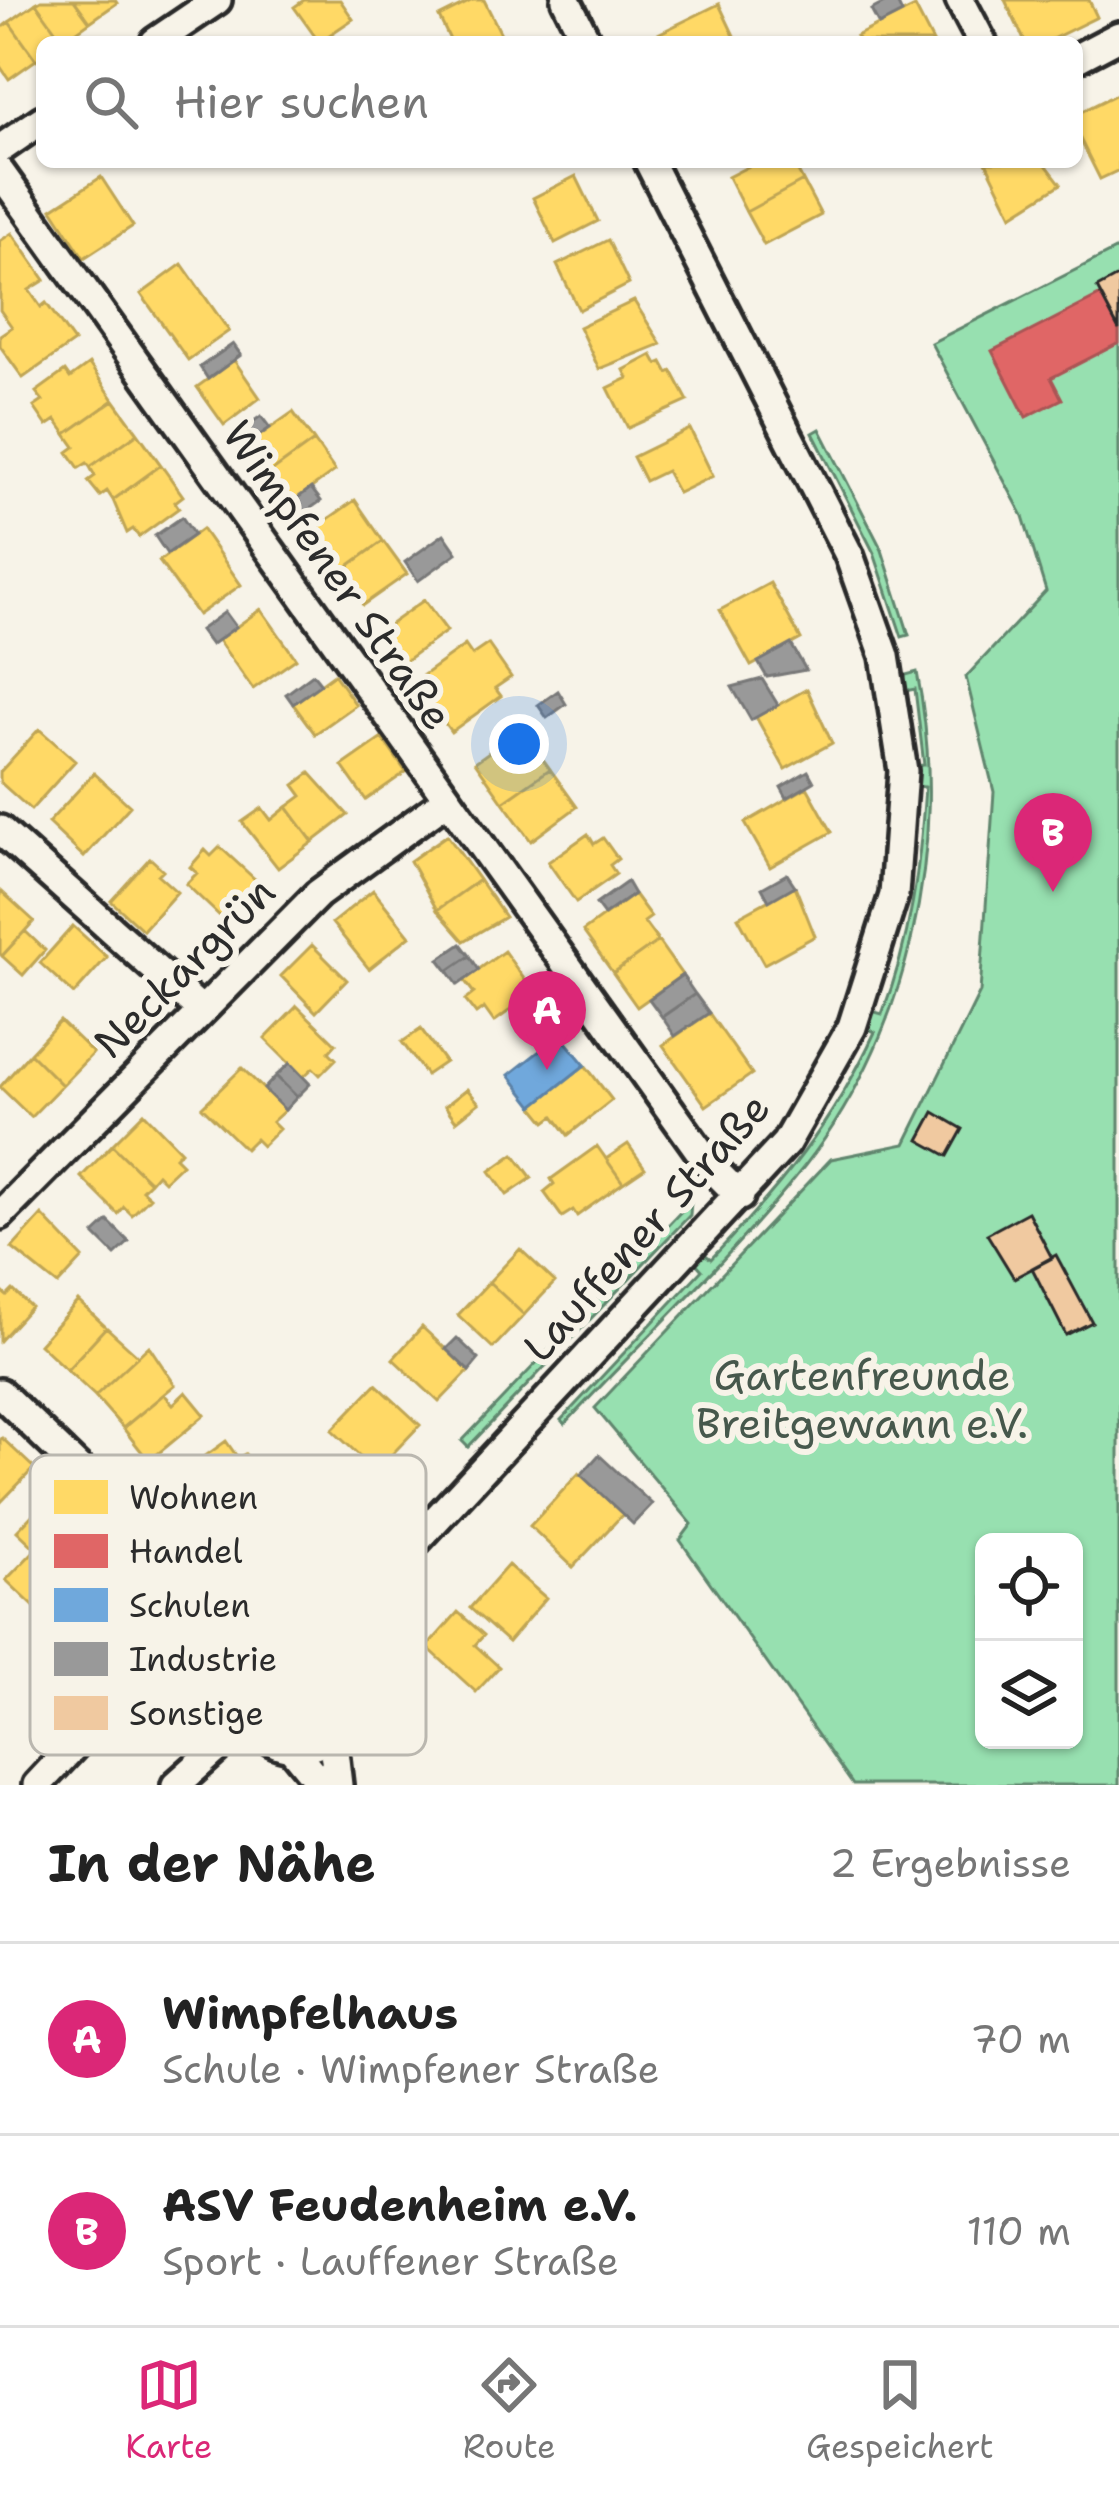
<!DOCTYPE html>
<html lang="de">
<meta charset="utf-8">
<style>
:root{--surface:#fff;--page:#f6f6f6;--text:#222;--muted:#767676;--line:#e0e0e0;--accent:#db2777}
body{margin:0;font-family:"Shantell Sans",sans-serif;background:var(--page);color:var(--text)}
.controls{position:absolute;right:36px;bottom:36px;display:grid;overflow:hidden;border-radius:18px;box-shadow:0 3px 9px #0004}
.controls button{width:108px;height:108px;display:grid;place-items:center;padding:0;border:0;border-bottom:3px solid var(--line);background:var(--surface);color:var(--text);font:60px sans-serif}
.you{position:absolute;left:519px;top:744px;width:42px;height:42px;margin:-30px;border:9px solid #fff;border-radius:50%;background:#1a73e8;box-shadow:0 0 0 18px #1a73e833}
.badge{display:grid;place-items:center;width:78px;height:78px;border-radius:50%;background:var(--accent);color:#fff;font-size:39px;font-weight:700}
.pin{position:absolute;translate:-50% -99px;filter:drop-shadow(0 3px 6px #0008)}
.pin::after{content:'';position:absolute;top:63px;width:42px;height:36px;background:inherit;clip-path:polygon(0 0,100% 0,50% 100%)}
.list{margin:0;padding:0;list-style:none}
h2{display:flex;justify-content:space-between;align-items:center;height:156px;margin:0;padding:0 48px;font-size:51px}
h2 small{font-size:39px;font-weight:400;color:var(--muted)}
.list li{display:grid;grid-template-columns:78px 1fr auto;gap:36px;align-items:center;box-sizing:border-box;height:192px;padding:0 48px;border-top:3px solid var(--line)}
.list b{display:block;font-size:45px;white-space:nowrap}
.list p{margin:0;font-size:39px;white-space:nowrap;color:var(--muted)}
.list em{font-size:39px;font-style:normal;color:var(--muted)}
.icon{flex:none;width:66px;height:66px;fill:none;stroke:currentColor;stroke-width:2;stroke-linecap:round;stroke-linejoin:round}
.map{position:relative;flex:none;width:1119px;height:1785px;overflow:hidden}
.search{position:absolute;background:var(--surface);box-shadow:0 3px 9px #0004;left:36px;right:36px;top:36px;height:132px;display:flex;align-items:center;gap:30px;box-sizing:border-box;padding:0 42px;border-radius:18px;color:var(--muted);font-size:45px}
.sheet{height:540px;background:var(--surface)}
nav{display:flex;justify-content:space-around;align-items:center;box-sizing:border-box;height:168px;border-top:3px solid var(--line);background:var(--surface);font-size:33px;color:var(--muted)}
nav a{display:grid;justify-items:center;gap:6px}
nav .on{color:var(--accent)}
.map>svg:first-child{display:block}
.green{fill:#97e0b0;stroke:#61866e;stroke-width:3;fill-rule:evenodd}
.homes{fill:#ffd966;stroke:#bfa554;stroke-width:3}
.shops{fill:#e06666;stroke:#aa5454;stroke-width:3}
.schools{fill:#6fa8dc;stroke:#5b82a7;stroke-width:3}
.industry{fill:#999;stroke:#787878;stroke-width:3}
.building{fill:#f0c9a0;stroke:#2b2b2b;stroke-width:3}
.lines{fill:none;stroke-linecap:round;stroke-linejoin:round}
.street-casing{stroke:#2b2b2b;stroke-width:36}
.street{stroke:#f7f3e8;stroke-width:27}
.labels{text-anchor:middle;stroke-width:12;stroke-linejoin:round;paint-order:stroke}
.street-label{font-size:42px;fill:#2b2b2b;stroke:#f7f3e8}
.park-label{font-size:42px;fill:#46584c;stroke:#f7f3e8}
.key{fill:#f7f3e8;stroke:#bab7af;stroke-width:3}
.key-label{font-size:33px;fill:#2b2b2b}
</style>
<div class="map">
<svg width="1119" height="1785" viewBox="0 0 1119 1785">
<rect width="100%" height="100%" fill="#f7f3e8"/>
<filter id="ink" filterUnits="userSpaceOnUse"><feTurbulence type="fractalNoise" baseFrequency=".00833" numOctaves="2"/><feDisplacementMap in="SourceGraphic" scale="24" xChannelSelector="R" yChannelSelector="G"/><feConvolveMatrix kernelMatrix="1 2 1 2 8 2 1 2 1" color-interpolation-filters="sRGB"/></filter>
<g filter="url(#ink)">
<path class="green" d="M 1119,248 L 1119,1785 L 853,1785 L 680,1540 L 692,1524 L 595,1408 L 831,1159 L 905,1144 L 980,992 L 994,792 L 966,677 L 1046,591 L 1023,516 L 931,343 ZM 984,1542 L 1074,1542 L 1074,1740 L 984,1740 Z
M 820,429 L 882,550 L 909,635 L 902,637 L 874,553 L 813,433 Z
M 917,672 C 951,845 909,1041 795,1178 C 724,1264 641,1342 565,1424 L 561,1420 L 702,1270 L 695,1262 L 703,1253 L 711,1259 C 781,1186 832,1125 875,1032 L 866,1028 L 872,1011 L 882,1014 C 911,940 920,865 925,787 L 915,786 L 914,766 L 924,765 L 915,689 L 905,691 L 902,676 Z
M 691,1201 L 690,1215 L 468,1447 L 462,1441 Z"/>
<path class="homes" d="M 41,0 L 74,0 L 90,22 L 63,41 L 36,3 Z
M 74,0 L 115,0 L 117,3 L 90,22 Z
M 304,0 L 340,0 L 353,19 L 319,42 L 294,7 Z
M 473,0 L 484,0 L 505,42 L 451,42 L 439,17 Z
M 1005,0 L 1089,0 L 1097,17 L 1046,42 L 1025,42 Z
M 36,3 L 63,41 L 42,42 L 42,56 L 36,60 L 9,22 Z
M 719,4 L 737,42 L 661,42 L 658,34 Z
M 915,7 L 933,42 L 860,42 L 856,36 Z
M 9,22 L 36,60 L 9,79 L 0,66 L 0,29 Z
M 1119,93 L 1119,170 L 1100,179 L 1077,133 L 1077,114 Z
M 757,162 L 793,162 L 803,181 L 746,212 L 728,177 Z
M 986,162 L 1044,162 L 1061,184 L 1012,215 Z
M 576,176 L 598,221 L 555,243 L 533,198 Z
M 101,177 L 133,226 L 84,258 L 52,209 Z
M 803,181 L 821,215 L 764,245 L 746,212 Z
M 12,233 L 45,280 L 29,290 L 41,307 L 46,303 L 74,342 L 23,378 L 0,346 L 0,335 L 12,327 L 0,310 L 0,241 Z
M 608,240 L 629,284 L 579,310 L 557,265 Z
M 182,264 L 229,331 L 188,360 L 141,294 Z
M 634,301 L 661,344 L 599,369 L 579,327 Z
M 652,355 L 657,364 L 662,362 L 668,373 L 672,371 L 688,401 L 628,428 L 608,388 L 628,378 L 624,370 Z
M 234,360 L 260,398 L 224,425 L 197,387 Z
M 89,364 L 114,400 L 66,434 L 56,420 L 47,426 L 34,407 L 43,401 L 36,392 L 65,371 L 70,378 Z
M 114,400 L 138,433 L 90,467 L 87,463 L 79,468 L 68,452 L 75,447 L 66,434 Z
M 293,412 L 314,441 L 267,475 L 246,445 Z
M 690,429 L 713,476 L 678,493 L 666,471 L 645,481 L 633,457 Z
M 138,433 L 161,465 L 113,500 L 107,491 L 100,496 L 88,481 L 95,476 L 90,467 Z
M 314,441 L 335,471 L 288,505 L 267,475 Z
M 161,465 L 183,496 L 175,502 L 179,508 L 139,537 L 133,529 L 127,533 L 113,500 Z
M 355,500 L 383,541 L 340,572 L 311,531 Z
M 202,529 L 241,585 L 198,615 L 159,561 Z
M 383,541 L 407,574 L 363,605 L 340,572 Z
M 770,583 L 801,639 L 751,666 L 720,610 Z
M 424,600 L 447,631 L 401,664 L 379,632 Z
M 261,609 L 296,659 L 253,689 L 218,640 Z
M 488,644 L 511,677 L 495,688 L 501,696 L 451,732 L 415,681 L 465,645 L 472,655 Z
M 334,674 L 356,705 L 315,734 L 293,704 Z
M 807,689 L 832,743 L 785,769 L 756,717 Z
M 39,729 L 75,761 L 31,810 L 0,782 L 0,772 Z
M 521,729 L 550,769 L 503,802 L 475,762 Z
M 382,738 L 406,772 L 366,800 L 342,766 Z
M 550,769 L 577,807 L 531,841 L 503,802 Z
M 94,773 L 130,806 L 84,857 L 48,823 Z
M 310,773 L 348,815 L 313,842 L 287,807 L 302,796 L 294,785 Z
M 807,787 L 832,832 L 770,867 L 745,823 Z
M 287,807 L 313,842 L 278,868 L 242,822 L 262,808 L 271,820 Z
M 588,834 L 594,844 L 603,838 L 618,859 L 610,865 L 616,874 L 576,902 L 548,862 Z
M 447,835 L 479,880 L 437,910 L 410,861 Z
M 220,847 L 259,883 L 224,920 L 186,884 L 197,873 L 190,867 L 205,850 L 211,856 Z
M 150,858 L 163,870 L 158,875 L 177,892 L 143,930 L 111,901 Z
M 479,880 L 505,917 L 464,941 L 437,910 Z
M 795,886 L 815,936 L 764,964 L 738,917 Z
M 0,890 L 34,921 L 2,956 L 0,954 Z
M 373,890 L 410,936 L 369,969 L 332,923 Z
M 634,894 L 651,917 L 644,922 L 658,941 L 613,973 L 583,931 Z
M 73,926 L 107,957 L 74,994 L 40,963 Z
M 25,931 L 45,950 L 23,975 L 2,956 Z
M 658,941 L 682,975 L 637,1007 L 613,973 Z
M 312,945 L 347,980 L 316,1012 L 281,976 Z
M 504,951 L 534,993 L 494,1022 L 484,1008 L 476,1014 L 465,1000 L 474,993 L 464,980 Z
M 297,1006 L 336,1044 L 329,1052 L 336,1059 L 320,1075 L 313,1068 L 303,1077 L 265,1039 Z
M 709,1013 L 752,1074 L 706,1106 L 663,1045 Z
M 60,1021 L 93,1053 L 62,1085 L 30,1053 Z
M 421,1029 L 445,1062 L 426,1075 L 402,1042 Z
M 30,1053 L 62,1085 L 31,1117 L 0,1087 Z
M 585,1065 L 612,1100 L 568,1135 L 554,1116 L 546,1122 L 533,1106 Z
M 242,1068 L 285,1110 L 272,1122 L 279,1129 L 262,1146 L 255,1139 L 245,1149 L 202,1107 Z
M 467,1089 L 479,1103 L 456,1121 L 445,1106 Z
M 144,1113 L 181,1151 L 175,1157 L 182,1164 L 164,1181 L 157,1174 L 150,1182 L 112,1145 Z
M 628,1144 L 645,1168 L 623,1183 L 606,1159 Z
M 112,1145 L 150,1182 L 142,1190 L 150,1197 L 132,1215 L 124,1207 L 118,1214 L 81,1177 Z
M 597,1146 L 623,1183 L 577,1216 L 573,1210 L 562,1217 L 544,1192 L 554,1184 L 551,1179 Z
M 514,1154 L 532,1178 L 507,1195 L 490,1171 Z
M 42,1215 L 83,1258 L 58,1285 L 12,1248 Z
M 520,1249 L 555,1282 L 524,1315 L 489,1282 Z
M 489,1282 L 524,1315 L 493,1348 L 458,1315 Z
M 0,1290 L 7,1296 L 13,1290 L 31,1307 L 0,1341 Z
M 78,1301 L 106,1327 L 67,1370 L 39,1344 Z
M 106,1327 L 138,1356 L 95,1396 L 67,1370 Z
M 422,1327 L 469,1371 L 439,1402 L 393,1359 Z
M 149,1346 L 175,1385 L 123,1428 L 95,1396 Z
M 376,1384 L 420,1425 L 376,1471 L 332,1430 Z
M 186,1392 L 205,1415 L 149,1461 L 123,1428 L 164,1394 L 173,1404 Z
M 2,1438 L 34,1468 L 0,1503 L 0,1440 Z
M 226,1441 L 238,1458 L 245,1454 L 261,1475 L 207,1514 L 179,1475 Z
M 579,1473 L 623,1514 L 573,1567 L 530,1526 Z
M 58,1488 L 117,1545 L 46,1618 L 6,1580 L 36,1549 L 17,1531 Z
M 508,1565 L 546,1598 L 508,1642 L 470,1608 Z
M 458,1612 L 484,1635 L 475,1645 L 499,1667 L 476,1692 L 427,1647 Z"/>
<path class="shops" d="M 1101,295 L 1119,330 L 1119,343 L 1051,378 L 1062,399 L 1026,417 L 992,351 Z"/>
<path class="schools" d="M 560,1035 L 585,1065 L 533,1106 L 509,1075 Z"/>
<path class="industry" d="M 890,0 L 896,0 L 902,13 L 879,25 L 871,10 Z
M 233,344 L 241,355 L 208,379 L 200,367 Z
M 261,416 L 270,428 L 246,445 L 237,433 Z
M 311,488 L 321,501 L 297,518 L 288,505 Z
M 182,517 L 194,535 L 167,554 L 155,536 Z
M 444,534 L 457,553 L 418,581 L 405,562 Z
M 225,612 L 236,627 L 211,645 L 200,630 Z
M 791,644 L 806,670 L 767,677 L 758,662 Z
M 313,674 L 321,684 L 293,704 L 286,694 Z
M 762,679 L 778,705 L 751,720 L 732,687 Z
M 558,691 L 566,704 L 547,718 L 538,705 Z
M 808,771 L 814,782 L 787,798 L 781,787 Z
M 787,874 L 795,886 L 769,901 L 762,888 Z
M 627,882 L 634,894 L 604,915 L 596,904 Z
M 461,944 L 470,956 L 448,971 L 439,959 Z
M 470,956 L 479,970 L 458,985 L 448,971 Z
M 682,975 L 695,994 L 662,1017 L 649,999 Z
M 695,994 L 709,1013 L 675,1036 L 662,1017 Z
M 290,1063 L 310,1084 L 297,1097 L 276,1076 Z
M 276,1076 L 297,1097 L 285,1110 L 264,1089 Z
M 108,1221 L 129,1242 L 115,1255 L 94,1234 Z
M 457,1338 L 479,1359 L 469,1371 L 446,1349 Z
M 599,1455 L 652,1504 L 633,1524 L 581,1475 Z"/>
<path class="building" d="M 1119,276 L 1119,330 L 1097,288 Z
M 934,1112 L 963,1129 L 948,1156 L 919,1140 Z
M 1028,1212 L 1052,1258 L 1014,1278 L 987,1234 Z
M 1056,1255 L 1092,1322 L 1066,1335 L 1032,1268 Z"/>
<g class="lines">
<g class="street-casing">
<path id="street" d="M 566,0 L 587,42
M 960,0 L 982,42
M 155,42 L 217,0
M 1077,58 L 1119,36
M 0,149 L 42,120
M 0,172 L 711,1167 L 740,1196
M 0,830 L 199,1008
M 0,1215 L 318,894 L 447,800
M 0,1393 L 266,1650
M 298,1640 L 328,1609 L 391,1568 L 786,1143 L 852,1027 L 894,895 L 903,771 L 885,656 L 849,555 L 649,162
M244 1694a53 53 0 1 1 106 0a53 53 0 1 1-106 0Z
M 342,1664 L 389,1572
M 332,1734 L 338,1785
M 291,1747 L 322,1785
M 37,1785 L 214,1596
M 176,1785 L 250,1719"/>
</g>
<use href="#street" class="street"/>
</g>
</g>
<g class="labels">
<g class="street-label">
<text transform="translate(338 575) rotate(55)" y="15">Wimpfener Straße</text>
<text transform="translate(184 967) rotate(-45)" y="15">Neckargrün</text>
<text transform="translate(646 1227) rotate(-48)" y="15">Lauffener Straße</text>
</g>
<g class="park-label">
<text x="862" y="1390">Gartenfreunde<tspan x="862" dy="48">Breitgewann e.V.</tspan></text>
</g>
</g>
<rect x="30" y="1455" width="396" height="300" rx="18" class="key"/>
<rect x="54" y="1480" width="54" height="34" fill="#ffd966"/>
<rect x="54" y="1534" width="54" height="34" fill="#e06666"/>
<rect x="54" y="1588" width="54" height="34" fill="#6fa8dc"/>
<rect x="54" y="1642" width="54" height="34" fill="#999"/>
<rect x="54" y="1696" width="54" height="34" fill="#f0c9a0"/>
<g class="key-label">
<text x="129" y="1509">Wohnen</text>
<text x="129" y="1563">Handel</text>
<text x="129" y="1617">Schulen</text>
<text x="129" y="1671">Industrie</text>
<text x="129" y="1725">Sonstige</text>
</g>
</svg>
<div class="controls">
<button><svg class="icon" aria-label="locate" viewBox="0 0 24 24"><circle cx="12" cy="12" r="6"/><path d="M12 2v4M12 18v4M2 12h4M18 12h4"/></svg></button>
<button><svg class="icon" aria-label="layers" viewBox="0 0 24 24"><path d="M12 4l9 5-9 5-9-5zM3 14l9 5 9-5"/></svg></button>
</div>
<div class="you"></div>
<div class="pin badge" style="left:547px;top:1070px">A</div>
<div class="pin badge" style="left:1053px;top:892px">B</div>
<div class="search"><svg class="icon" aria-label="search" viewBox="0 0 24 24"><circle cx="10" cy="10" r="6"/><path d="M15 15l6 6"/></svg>Hier suchen</div>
</div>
<section class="sheet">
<h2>In der Nähe<small>2 Ergebnisse</small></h2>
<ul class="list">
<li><span class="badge">A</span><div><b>Wimpfelhaus</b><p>Schule · Wimpfener Straße</p></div><em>70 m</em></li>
<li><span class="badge">B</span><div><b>ASV Feudenheim e.V.</b><p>Sport · Lauffener Straße</p></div><em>110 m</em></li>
</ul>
</section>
<nav>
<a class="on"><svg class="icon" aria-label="map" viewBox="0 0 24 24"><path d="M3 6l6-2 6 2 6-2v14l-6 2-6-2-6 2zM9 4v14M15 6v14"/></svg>Karte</a>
<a><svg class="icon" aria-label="directions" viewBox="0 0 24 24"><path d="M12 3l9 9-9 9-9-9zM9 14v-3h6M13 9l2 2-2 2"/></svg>Route</a>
<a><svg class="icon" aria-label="saved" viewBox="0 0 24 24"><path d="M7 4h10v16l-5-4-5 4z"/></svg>Gespeichert</a>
</nav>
